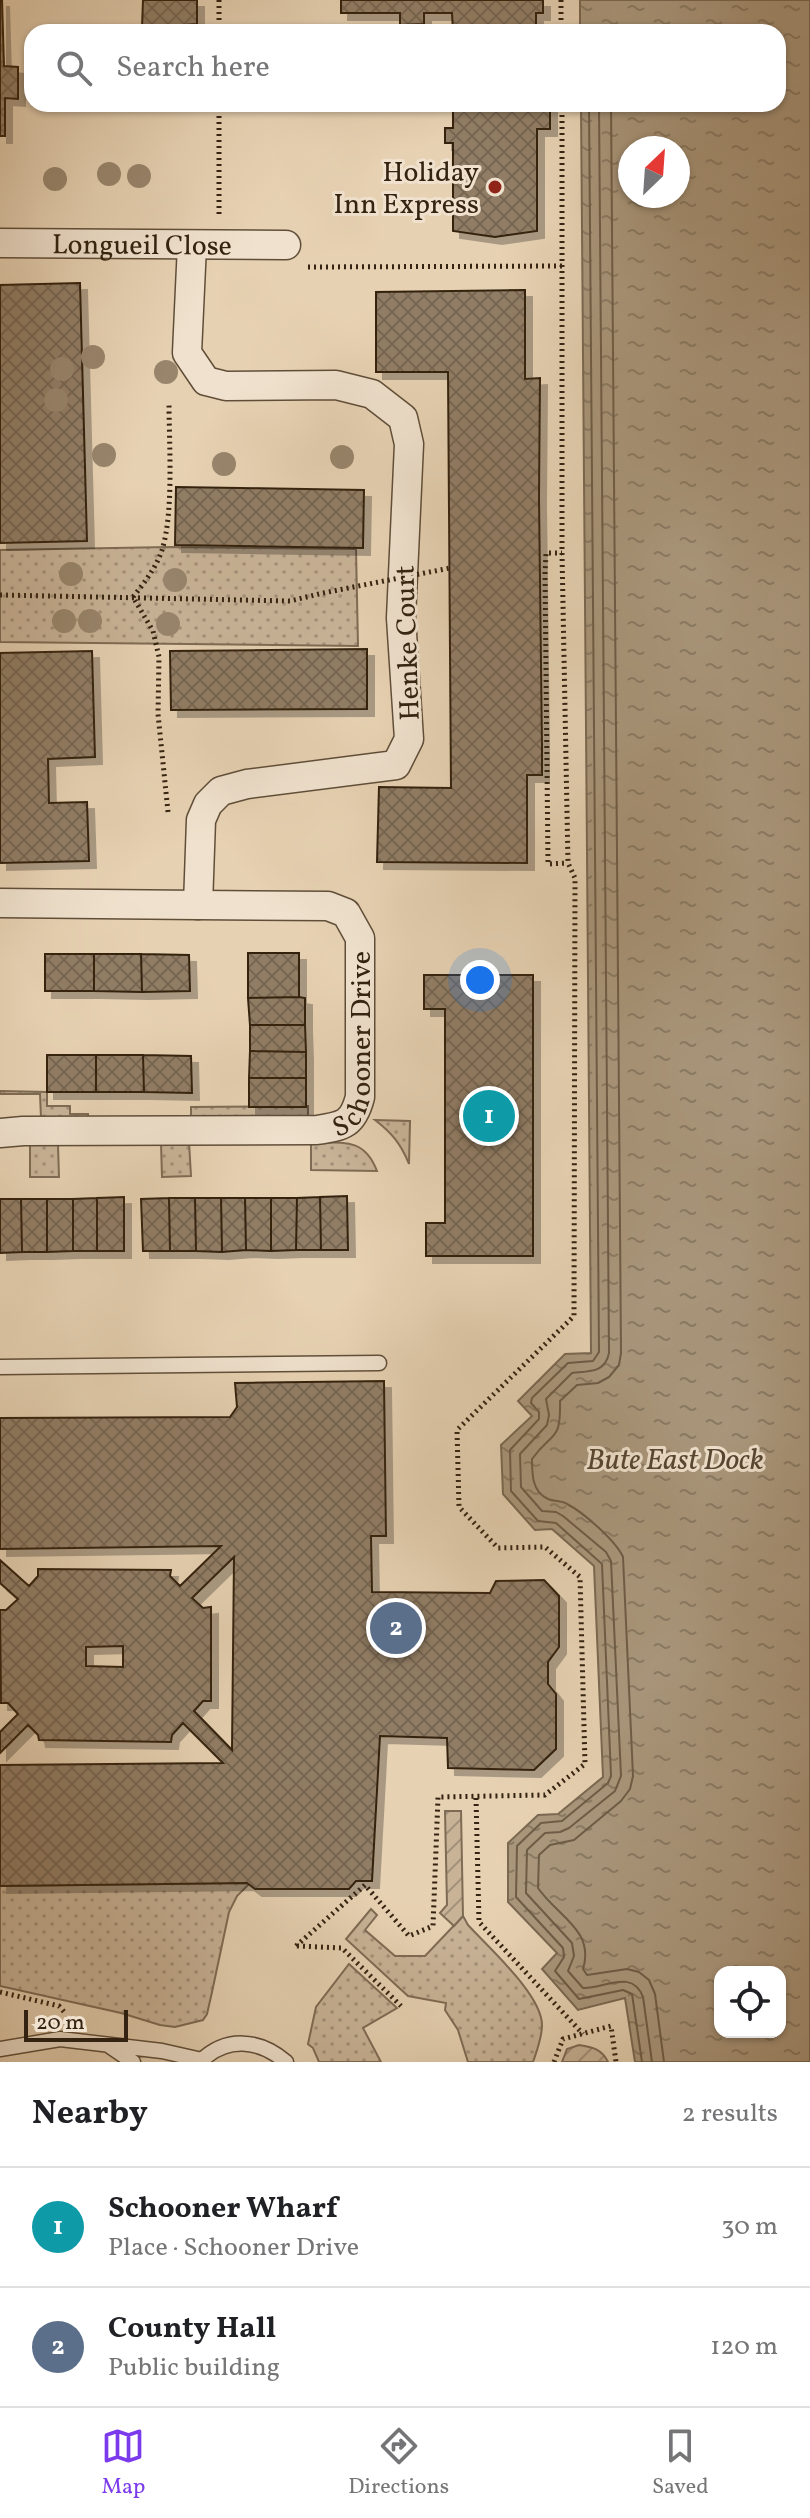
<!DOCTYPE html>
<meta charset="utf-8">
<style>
:root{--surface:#fff;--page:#f6f6f6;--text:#202124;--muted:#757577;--line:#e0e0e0;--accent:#7c3aed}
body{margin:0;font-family:Vollkorn,serif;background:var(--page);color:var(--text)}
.controls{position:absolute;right:24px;bottom:24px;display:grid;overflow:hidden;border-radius:16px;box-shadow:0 2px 6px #0004}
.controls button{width:72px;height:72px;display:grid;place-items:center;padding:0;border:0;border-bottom:2px solid var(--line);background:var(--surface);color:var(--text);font:40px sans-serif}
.compass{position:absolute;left:618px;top:136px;width:72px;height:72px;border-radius:50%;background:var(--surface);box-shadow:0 2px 6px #0004;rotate:25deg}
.scale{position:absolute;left:24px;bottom:20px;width:104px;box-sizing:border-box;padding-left:8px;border:4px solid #342311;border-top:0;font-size:22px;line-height:28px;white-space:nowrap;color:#342311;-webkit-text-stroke:6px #efe1cd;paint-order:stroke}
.you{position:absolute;left:480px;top:980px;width:28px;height:28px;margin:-20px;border:6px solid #fff;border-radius:50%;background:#1a73e8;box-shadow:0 0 0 12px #1a73e833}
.badge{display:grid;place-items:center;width:52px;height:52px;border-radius:50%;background:var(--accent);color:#fff;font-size:26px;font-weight:700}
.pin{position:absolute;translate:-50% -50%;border:4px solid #fff;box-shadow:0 2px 8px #0006}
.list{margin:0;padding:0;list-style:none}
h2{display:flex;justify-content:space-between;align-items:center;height:104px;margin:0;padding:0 32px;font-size:34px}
h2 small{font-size:26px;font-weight:400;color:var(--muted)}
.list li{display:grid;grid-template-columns:52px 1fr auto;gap:24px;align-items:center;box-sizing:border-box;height:120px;padding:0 32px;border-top:2px solid var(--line)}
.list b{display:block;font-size:30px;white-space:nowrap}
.list p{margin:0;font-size:26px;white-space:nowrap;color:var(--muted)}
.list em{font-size:26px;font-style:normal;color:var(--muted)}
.icon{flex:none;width:44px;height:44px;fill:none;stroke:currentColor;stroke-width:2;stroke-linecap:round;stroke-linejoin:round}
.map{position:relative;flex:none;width:810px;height:2062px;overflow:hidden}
.search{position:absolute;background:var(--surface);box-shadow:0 2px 6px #0004;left:24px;right:24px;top:24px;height:88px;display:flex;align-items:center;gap:20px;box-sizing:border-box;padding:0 28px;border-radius:24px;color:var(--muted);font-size:30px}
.sheet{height:344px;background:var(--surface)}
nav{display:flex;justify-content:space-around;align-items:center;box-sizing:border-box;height:112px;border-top:2px solid var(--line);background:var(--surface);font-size:22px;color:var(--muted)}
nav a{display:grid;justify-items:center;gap:4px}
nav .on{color:var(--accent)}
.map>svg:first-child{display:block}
.grass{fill:url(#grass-dots);stroke:#7e6b54;stroke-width:2}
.garden{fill:url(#garden-furrows);stroke:#7e6b54;stroke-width:2}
.water{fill:url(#water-ripples);stroke:#7a6851;stroke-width:2;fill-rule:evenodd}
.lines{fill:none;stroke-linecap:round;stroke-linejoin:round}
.shore{stroke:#6e5c46;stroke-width:2}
.building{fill:url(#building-cross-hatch);stroke:#342311;stroke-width:2;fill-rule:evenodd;filter:url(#shadow)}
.service-casing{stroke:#604e39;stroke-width:17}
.minor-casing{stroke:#604e39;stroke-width:31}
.path{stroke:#342311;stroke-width:5;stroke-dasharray:2 4;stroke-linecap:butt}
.service{stroke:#efe1cd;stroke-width:14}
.minor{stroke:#efe1cd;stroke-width:28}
.path-bridge{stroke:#342311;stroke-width:5;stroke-dasharray:2 4;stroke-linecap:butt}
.tree{fill:#98856c}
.poi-dot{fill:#8f2418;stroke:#efe1cd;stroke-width:3}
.labels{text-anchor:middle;stroke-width:6;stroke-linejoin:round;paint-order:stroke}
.poi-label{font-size:28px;fill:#342311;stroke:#efe1cd;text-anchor:end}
.street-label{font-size:28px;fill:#342311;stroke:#efe1cd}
.water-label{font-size:30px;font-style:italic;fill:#574631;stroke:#efe1cd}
</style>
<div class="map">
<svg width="810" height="2062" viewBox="0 0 810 2062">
<defs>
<pattern id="grass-dots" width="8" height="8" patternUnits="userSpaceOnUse" patternTransform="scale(2)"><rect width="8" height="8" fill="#c8b397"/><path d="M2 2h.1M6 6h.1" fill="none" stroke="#a3917a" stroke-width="1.8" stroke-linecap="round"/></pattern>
<pattern id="garden-furrows" width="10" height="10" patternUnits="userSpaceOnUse" patternTransform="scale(2)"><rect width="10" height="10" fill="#c8b397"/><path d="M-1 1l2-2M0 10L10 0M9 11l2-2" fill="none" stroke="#a3917a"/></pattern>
<pattern id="water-ripples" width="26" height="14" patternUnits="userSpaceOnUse" patternTransform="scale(2)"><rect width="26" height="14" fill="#a9967b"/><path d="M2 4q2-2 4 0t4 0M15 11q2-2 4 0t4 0" fill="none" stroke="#8a7a63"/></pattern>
<pattern id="building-cross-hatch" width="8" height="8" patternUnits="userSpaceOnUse" patternTransform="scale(2)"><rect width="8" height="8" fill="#917d65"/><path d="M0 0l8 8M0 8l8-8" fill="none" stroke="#776652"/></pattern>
<filter id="shadow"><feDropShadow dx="7" dy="7" stdDeviation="0" flood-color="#0004"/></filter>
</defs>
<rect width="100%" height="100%" fill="#e6d1b2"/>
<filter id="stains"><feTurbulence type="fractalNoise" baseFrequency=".0025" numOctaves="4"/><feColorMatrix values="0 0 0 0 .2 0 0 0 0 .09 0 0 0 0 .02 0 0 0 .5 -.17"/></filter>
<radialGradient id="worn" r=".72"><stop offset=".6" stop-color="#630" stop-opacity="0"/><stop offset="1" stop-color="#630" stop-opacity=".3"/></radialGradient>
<path class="grass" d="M 170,547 L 356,549 L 358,646 L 0,642 L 0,550 Z
M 0,1091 L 47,1092 L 47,1106 L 70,1106 L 70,1114 L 88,1114 L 88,1118 L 41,1118 L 40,1094 L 0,1094 Z
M 308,1106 L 308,1116 L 191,1117 L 191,1107 Z
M 375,1120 L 410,1121 L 409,1164 C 401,1144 392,1133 375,1120 Z
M 189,1142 L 191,1176 L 162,1177 L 161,1143 Z
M 311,1143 C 343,1143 364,1137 377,1171 L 311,1170 Z
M 30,1145 L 58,1145 L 59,1177 L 30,1177 Z
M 247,1883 L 249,1884 L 237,1896 L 229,1912 L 212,1992 L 207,2014 L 203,2020 L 175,2027 L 160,2025 L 121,2013 L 0,1986 L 0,1886 Z
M 371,1909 L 377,1915 L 365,1930 L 395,1956 L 425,1956 L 463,1916 L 468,1925 C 489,1948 542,1995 542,2025 C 542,2038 537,2050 533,2062 L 468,2062 L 458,2030 L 445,2010 L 446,2003 L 408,1996 L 346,1939 Z
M 349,1964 L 397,2008 L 363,2028 L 381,2062 L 319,2062 L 313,2048 L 308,2044 L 316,2007 Z"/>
<path class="garden" d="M 445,1811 L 461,1811 L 463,1916 L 454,1926 L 440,1913 L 447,1905 Z
M 579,2045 C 592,2047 602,2049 608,2062 L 562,2062 L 567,2049 Z"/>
<path class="water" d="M 580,0 L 810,0 L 810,2062 L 635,2062 L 625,1998 L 578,2010 L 542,1969 L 557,1953 L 508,1902 L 508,1843 L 538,1815 L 558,1814 L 603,1777 L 594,1566 L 552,1529 L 535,1530 L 503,1494 L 501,1445 L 532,1416 L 518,1401 L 565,1354 L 591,1353 L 581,104 L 778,104 L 778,32 L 580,32 ZM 630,148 L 678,148 L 678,196 L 630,196 ZM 720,1972 L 780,1972 L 780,2032 L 720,2032 Z"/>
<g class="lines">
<path class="shore" d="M 589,104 L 599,1352 L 593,1361 L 568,1363 L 532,1398 L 531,1403 L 539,1412 L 539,1419 L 510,1450 L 511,1491 L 538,1521 L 556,1523 L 602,1564 L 611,1776 L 608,1783 L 562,1821 L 541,1823 L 517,1846 L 516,1897 L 563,1948 L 564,1957 L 555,1971 L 579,1999 L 623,1990 L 632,1994 L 642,2062
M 599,104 L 609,1353 C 605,1373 590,1371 572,1373 L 546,1399 L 549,1415 L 547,1425 L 520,1454 L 521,1487 L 542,1511 L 556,1512 L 563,1516 L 606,1552 L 611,1561 L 621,1776 L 615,1791 L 569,1828 L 560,1832 L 545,1833 L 527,1850 L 526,1893 L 572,1943 L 574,1956 L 568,1971 L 583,1988 C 604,1989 632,1968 643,1997 L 652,2062
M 611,104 L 621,1353 L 619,1365 L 609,1377 L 598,1383 L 577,1385 L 560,1401 C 561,1443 552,1431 532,1459 C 532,1474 532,1492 548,1499 C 554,1502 561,1500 567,1504 C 583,1512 616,1541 623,1557 L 633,1776 L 630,1789 L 621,1801 L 574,1840 L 550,1845 L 539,1855 L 538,1888 C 557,1916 595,1930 583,1969 L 587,1975 L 627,1969 L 639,1972 L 649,1980 L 655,1994 L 664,2062"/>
</g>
<path class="building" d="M 0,0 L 2,0 L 4,66 L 18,67 L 18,99 L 5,98 L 5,136 L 0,136 Z
M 143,0 L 197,0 L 197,24 L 142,28 Z
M 341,0 L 543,0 L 543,13 L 536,13 L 536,31 L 548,32 L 453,32 L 452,13 L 424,13 L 424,24 L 400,25 L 400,13 L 341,13 Z
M 453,104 L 550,104 L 550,129 L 537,129 L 537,231 L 495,237 L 453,231 L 453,143 L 445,143 L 445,128 L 453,128 Z
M 80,283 L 87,541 L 0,543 L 0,285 Z
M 525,290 L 525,379 L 540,378 L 539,497 L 542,746 L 542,775 L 527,775 L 527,863 L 377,862 L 379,787 L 451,788 L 448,372 L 376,372 L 376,292 Z
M 176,487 L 364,490 L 363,548 L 175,545 Z
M 367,649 L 367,709 L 171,710 L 170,651 Z
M 92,651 L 95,757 L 48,759 L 49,803 L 87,802 L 89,861 L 0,863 L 0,653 Z
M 248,953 L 299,953 L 299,997 L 248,998 Z
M 45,954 L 94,954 L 94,991 L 45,991 Z
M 94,954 L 141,954 L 142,992 L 94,991 Z
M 141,954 L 189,955 L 190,991 L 142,992 Z
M 424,975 L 533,975 L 533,1256 L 426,1256 L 426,1223 L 445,1223 L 445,1009 L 424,1009 Z
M 299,997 L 305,998 L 305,1025 L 250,1025 L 248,998 Z
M 250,1025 L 305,1025 L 306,1052 L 250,1051 Z
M 250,1051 L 306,1052 L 306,1078 L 249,1078 Z
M 47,1055 L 96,1055 L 96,1092 L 47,1092 Z
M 96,1055 L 143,1055 L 144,1092 L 96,1092 Z
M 143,1055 L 191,1056 L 192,1093 L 144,1092 Z
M 249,1078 L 306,1078 L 306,1107 L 249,1107 Z
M 347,1196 L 348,1250 L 321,1250 L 320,1197 Z
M 124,1197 L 124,1251 L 97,1251 L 97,1198 Z
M 320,1197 L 321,1250 L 296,1250 L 297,1198 Z
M 97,1198 L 97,1251 L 73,1251 L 73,1199 Z
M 169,1198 L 195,1198 L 196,1251 L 170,1251 Z
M 169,1198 L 170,1251 L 143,1251 L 141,1199 Z
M 195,1198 L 221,1198 L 222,1252 L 196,1251 Z
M 221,1198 L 245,1198 L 246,1250 L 222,1252 Z
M 245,1198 L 271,1198 L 271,1251 L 246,1250 Z
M 271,1198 L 297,1198 L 296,1250 L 271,1251 Z
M 0,1199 L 21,1199 L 22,1252 L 0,1253 Z
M 21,1199 L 47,1199 L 47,1252 L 22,1252 Z
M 47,1199 L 73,1199 L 73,1251 L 47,1252 Z
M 384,1381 L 386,1536 L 371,1536 L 372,1592 L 490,1593 L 496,1581 L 544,1580 L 559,1596 L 559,1647 L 548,1662 L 548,1684 L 556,1694 L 556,1749 L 534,1770 L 448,1768 L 447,1738 L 380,1736 L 372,1881 L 356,1881 L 349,1889 L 255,1889 L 247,1883 L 0,1886 L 0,1765 L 223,1763 L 183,1723 L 172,1735 L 171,1742 L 39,1740 L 38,1735 L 28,1725 L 0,1753 L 0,1732 L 18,1714 L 8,1703 L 1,1703 L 0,1610 L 6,1610 L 18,1599 L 0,1583 L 0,1560 L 29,1586 L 38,1576 L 38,1569 L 171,1570 L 170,1576 L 180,1586 L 221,1546 L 0,1549 L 0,1418 L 230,1417 L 237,1407 L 235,1383 ZM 234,1557 L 232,1750 L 194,1711 L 203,1701 L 211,1701 L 211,1607 L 203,1608 L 192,1598 ZM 123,1646 L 123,1667 L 86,1666 L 86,1647 Z"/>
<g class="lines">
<g class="service-casing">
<path id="service" d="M 0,1367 L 379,1363
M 108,2045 L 133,2062
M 0,2049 L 60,2039 L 162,2051 L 202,2060
M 200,2062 C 226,2036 259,2039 286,2062"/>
</g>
<g class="minor-casing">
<g id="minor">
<path id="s1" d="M 0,243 L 286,245"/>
<path d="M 0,903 L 198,905 L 201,820 L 208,804 L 221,791 L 247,784 L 396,765 L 409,739 L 401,618 L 409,444 L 403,418 L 372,394 L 336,385 L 226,386 L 206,381 L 187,353 L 192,245"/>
<path id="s2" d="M 0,1133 L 23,1131 L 317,1130 C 344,1126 353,1124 360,1097 L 360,938 L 346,913 L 328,906 L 198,905"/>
</g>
</g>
<path class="path" d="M 219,0 L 219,32
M 561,0 L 561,32
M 219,104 L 219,215
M 308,267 L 563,266
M 545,572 L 548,864 L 568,863
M 545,574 L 546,553 L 562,553
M 0,595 L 290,601 L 323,593
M 168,812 L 158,714 L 159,657 L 153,631 L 133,597 C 144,583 156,568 162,550 C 174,512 169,444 169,402
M 476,1798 L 479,1922 L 583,2034
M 296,1946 L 365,1885 L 409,1936 L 433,1926 L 438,1797 L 545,1795 L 585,1764 L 580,1577 L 545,1547 L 498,1548 L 459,1507 L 457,1430 L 574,1316 L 575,878 L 568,863 L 562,553 L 562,104
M 297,1946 L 342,1948 L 401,2006
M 0,1992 L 59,2006 L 66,2014
M 554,2062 L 563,2039 L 611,2026 L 616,2062"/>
<use href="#service" class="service"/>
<use href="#minor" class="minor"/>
<path class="path-bridge" d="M 323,593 L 450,568"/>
</g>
<g class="tree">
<circle cx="109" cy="174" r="12"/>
<circle cx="139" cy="176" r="12"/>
<circle cx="55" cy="179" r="12"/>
<circle cx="93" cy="357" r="12"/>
<circle cx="62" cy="369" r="12"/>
<circle cx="166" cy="372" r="12"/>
<circle cx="56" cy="400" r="12"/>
<circle cx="104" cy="455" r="12"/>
<circle cx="342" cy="457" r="12"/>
<circle cx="224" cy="464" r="12"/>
<circle cx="71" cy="574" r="12"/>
<circle cx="175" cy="580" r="12"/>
<circle cx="64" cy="621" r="12"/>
<circle cx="90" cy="621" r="12"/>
<circle cx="168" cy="624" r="12"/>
</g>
<circle class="poi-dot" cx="495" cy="187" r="8"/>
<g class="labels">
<g class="poi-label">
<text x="479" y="181">Holiday<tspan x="479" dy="32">Inn Express</tspan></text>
</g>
<g class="street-label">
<text dy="10" stroke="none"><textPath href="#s1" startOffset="142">Longueil Close</textPath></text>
<text transform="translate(406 643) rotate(-92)" y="10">Henke Court</text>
<text dy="10" stroke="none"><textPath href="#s2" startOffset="428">Schooner Drive</textPath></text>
</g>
<g class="water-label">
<text x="675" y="1469">Bute East Dock</text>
</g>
</g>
<rect width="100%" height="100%" filter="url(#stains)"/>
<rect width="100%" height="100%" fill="url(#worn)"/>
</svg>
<div class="controls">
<button><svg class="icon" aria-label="locate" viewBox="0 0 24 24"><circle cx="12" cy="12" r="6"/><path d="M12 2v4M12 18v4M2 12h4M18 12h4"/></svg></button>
</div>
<svg class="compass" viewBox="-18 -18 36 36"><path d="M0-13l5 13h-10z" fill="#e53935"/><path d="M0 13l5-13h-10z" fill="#757577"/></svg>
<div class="scale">20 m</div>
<div class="you"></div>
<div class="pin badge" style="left:489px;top:1116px;background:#0f9aa8">1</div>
<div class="pin badge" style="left:396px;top:1628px;background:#5c6f8a">2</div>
<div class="search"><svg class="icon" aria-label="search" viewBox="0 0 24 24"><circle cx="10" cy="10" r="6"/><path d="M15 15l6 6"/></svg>Search here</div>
</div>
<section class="sheet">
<h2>Nearby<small>2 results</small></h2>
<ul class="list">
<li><span class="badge" style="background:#0f9aa8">1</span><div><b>Schooner Wharf</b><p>Place · Schooner Drive</p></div><em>30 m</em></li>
<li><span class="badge" style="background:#5c6f8a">2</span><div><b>County Hall</b><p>Public building</p></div><em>120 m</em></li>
</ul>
</section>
<nav>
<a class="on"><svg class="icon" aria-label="map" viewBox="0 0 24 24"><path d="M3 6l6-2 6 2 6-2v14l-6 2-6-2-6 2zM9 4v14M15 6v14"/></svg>Map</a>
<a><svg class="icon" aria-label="directions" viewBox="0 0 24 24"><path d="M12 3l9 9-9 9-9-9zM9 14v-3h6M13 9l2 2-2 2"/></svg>Directions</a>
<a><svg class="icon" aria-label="saved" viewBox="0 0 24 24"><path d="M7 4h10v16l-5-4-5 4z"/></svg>Saved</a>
</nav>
